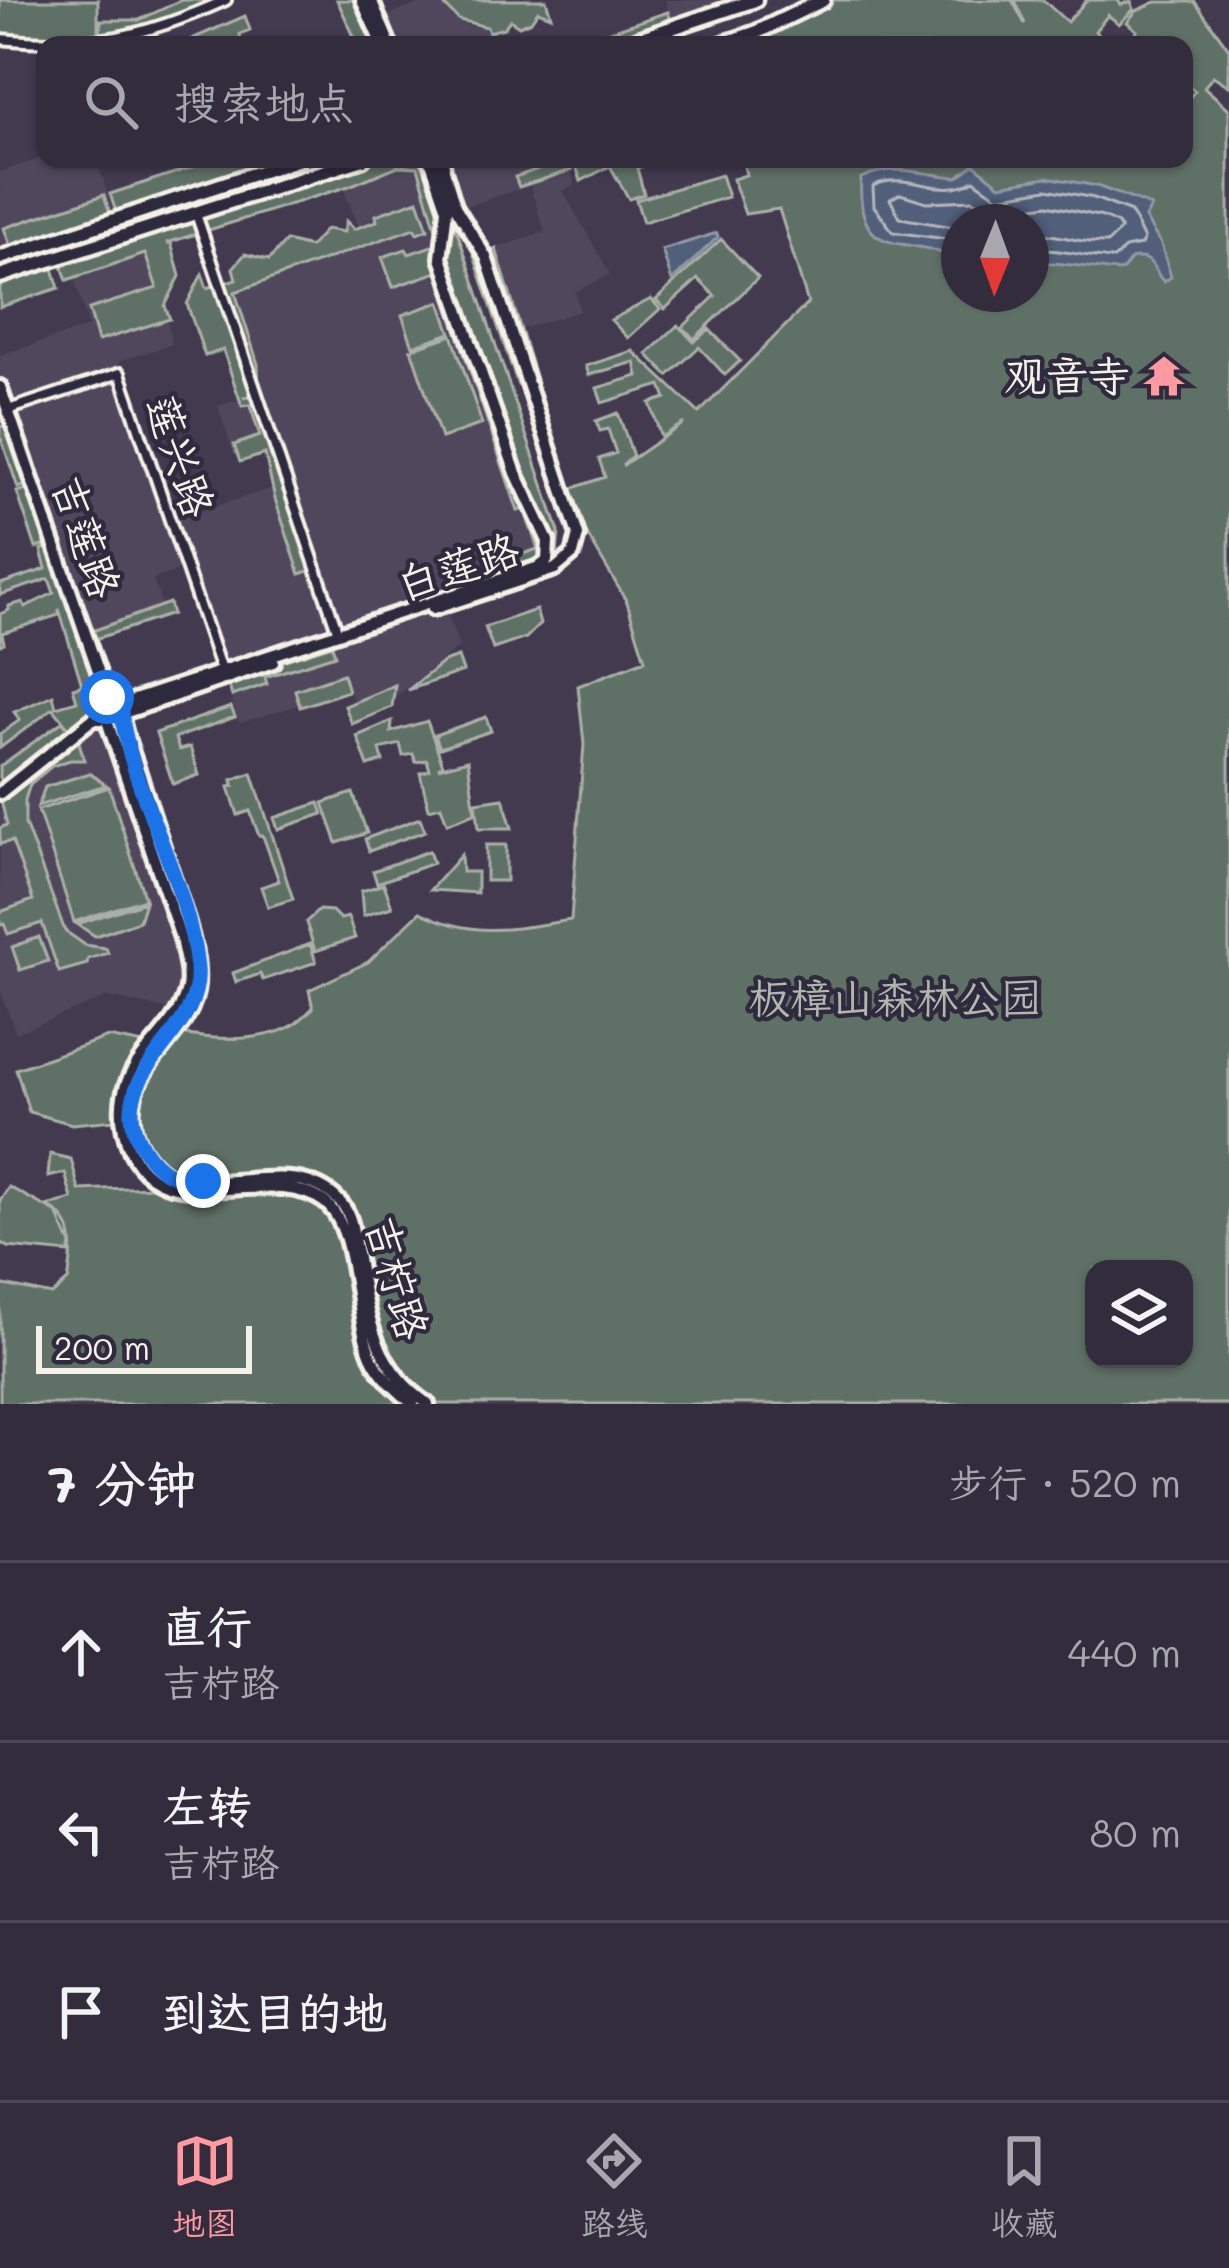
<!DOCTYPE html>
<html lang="zh">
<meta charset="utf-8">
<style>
:root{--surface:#322c3c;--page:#3a3443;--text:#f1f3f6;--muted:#a8a7af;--line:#4d4856;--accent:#ff9aa2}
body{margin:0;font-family:Mali,"LXGW WenKai TC",sans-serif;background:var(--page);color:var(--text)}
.controls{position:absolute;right:36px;bottom:36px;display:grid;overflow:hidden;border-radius:24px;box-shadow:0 3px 9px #0004}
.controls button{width:108px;height:108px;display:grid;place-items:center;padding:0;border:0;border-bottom:3px solid var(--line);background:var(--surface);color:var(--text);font:60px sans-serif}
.compass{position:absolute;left:941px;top:204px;width:108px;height:108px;border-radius:50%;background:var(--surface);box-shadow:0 3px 9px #0004;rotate:181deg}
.scale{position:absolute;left:36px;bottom:30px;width:216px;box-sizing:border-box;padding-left:12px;border:6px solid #f4f1e8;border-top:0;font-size:33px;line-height:42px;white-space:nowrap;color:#f4f1e8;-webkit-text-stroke:9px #2f2a3d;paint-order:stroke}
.stop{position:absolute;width:36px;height:36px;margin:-27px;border:9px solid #1a73e8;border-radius:50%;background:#fff}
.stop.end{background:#1a73e8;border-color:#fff;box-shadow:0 3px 12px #0008}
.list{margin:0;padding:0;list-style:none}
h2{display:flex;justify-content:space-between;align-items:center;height:156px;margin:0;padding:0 48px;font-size:51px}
h2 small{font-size:39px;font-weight:400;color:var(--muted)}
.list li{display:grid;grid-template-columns:78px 1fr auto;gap:36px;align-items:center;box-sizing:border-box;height:180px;padding:0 48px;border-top:3px solid var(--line)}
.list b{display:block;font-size:45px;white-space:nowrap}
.list p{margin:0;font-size:39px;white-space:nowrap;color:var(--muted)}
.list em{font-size:39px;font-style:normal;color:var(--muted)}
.icon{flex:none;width:66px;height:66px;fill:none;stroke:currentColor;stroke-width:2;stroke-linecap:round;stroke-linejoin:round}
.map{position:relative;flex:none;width:1229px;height:1404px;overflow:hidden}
.search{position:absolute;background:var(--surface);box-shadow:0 3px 9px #0004;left:36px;right:36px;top:36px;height:132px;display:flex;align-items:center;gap:30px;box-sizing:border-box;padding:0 42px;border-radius:24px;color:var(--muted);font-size:45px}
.sheet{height:696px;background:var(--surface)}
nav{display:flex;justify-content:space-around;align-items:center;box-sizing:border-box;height:168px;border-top:3px solid var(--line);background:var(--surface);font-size:33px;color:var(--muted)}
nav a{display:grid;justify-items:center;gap:6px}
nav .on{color:var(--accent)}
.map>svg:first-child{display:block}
.built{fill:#51465d}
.green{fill:#5f6f66;stroke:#aab0a7;stroke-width:3;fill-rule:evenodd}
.water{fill:#515f7a;stroke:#9299a6;stroke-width:3}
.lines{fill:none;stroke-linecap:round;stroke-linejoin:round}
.shore{stroke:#b3b7bc;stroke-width:3}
.street-casing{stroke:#f4f1e8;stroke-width:16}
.secondary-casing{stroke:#f4f1e8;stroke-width:20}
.primary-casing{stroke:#f4f1e8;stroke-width:21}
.street{stroke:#2f2a3d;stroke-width:8}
.secondary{stroke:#2f2a3d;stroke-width:10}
.primary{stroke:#2f2a3d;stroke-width:12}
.route{stroke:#1a73e8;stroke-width:15}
.labels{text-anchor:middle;stroke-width:9;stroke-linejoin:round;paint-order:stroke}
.poi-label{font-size:42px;fill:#f4f1e8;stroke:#2f2a3d;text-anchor:end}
.street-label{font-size:42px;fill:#f4f1e8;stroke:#2f2a3d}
.park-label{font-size:42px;fill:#b1b6ae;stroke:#2f2a3d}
</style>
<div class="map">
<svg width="1229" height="1404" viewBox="0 0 1229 1404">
<rect width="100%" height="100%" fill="#433a50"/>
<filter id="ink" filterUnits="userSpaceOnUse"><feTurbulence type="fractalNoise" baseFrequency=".00833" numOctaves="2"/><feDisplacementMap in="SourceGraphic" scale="24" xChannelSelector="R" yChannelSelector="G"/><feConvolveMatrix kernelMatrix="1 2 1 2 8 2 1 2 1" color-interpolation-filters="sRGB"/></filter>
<g filter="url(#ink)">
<path class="built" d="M 665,0 L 766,0 L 676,33 Z
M 427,1 L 438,1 L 469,26 L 487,28 L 492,45 L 391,45 L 379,18 Z
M 45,157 L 97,159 L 116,222 L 0,258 L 0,172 Z
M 352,159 L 437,168 L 560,532 L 558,554 L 542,566 L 221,670 L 186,568 L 153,579 L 166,616 L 88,642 L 9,416 L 0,419 L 0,355 L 89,327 L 67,254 L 146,228 L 172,344 L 119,361 L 172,520 L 286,484 L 272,443 L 234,455 L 218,406 L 255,395 L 217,284 L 361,235 L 335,165 Z
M 450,159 L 570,159 L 574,185 L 563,191 L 610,274 L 575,292 L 580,311 L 521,329 L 496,248 L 545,232 L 530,186 L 466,206 Z
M 444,605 L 459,647 L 390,701 L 358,711 L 349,690 L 239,723 L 224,678 Z
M 106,719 L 181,938 L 187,985 L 173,1014 L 170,1010 L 107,997 L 16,1033 L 0,990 L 0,793 L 94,720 Z"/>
<path class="green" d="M 0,0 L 98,0 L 98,42 L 0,39 Z
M 182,0 L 220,0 L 169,24 L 100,39 L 101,20 L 139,20 Z
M 337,0 L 360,0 L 379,45 L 358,45 Z
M 439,0 L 546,0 L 551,16 L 538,11 L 531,21 L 519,26 L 510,20 L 504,28 L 489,32 L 487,27 L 459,20 Z
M 824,0 L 1012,0 L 1025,24 L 1015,0 L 1043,0 L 1067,22 L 1087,0 L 1118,0 L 1121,5 L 1131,1 L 1134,9 L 1119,24 L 1108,15 L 1095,31 L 1105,42 L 1101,45 L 695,45 Z
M 1156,2 L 1195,2 L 1229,49 L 1229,86 L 1213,76 L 1204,87 L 1229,109 L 1229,1404 L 0,1404 L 0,1284 L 52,1295 L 68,1281 C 73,1252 78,1219 46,1206 L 72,1199 L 65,1173 L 48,1177 L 50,1154 L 71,1159 L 79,1190 L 154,1187 L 125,1154 L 114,1120 L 72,1124 L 29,1112 L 16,1069 L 108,1037 L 149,1045 L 162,1029 C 197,1040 256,1044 290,1027 C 298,1023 306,1014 313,1008 L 309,990 L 368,962 L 420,912 C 474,939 513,929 571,920 L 584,744 L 578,686 L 645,660 L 627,602 L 562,492 L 605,477 L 599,459 L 616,453 L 608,429 L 600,431 L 596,421 L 618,413 L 633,456 L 622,466 L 684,423 L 661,437 L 650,403 L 666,398 L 661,385 L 602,403 L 597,388 L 638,376 L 635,362 L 589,375 L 586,366 L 633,351 L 699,413 L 808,303 L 779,209 L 745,214 L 733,179 L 746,175 L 743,161 L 1184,159 L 1184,104 L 1195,91 L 1184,82 L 1184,45 L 1125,45 L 1137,31 L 1127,22 L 1136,11 ZM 959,222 L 1031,222 L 1031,294 L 959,294 ZM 1094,1269 L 1184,1269 L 1184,1359 L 1094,1359 Z
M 668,12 L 675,32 L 640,45 L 569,45 Z
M 245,16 L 250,30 L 240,34 L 241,40 L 225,45 L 178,45 Z
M 217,159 L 299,159 L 118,218 L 110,194 Z
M 354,159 L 427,159 L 436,169 L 559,532 L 557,554 L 541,565 L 522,571 L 517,556 L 538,549 L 524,509 L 518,511 L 446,300 L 449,274 L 418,167 L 398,166 L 349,186 L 167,243 L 171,243 L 180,276 L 165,306 L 170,319 L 98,341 L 89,309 L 157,288 L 145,254 L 67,280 L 59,258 Z
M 556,159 L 568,159 L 572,170 L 519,187 L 515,177 L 551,165 L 550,161 Z
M 596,159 L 666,159 L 637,168 L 644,194 L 629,199 L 610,166 L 581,181 L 576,166 Z
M 721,175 L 728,197 L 643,222 L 636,200 Z
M 104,195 L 112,219 L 12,251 L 4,228 Z
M 418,200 L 428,229 L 417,233 L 414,228 L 235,292 L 258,364 L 259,392 L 243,398 L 260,394 L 318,568 L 300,574 L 275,499 L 265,454 L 240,462 L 234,445 L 260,436 L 250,405 L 242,406 L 223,350 L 205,356 L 187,304 L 202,274 L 207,288 L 236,279 L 233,268 L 245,254 L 269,260 L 286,241 L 310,247 L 326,229 L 344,232 L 346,221 L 354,229 L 377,221 L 376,215 Z
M 721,239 L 758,278 L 694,339 L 683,327 L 715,296 L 698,279 L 665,309 L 656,300 Z
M 435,245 L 443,270 L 393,287 L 382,257 L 406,249 L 409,254 Z
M 496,249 L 536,379 L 518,385 L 474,256 Z
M 51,262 L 59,288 L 0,307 L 0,278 Z
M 651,299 L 660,309 L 628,338 L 611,320 Z
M 440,302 L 451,333 L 413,346 L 402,315 Z
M 678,325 L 694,342 L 709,329 L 740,361 L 725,375 L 699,347 L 668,376 L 647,354 Z
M 452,335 L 482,424 L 441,438 L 411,349 Z
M 11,423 L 32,483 L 18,488 L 0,435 L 0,427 Z
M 33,487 L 52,543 L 36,548 L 17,492 Z
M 52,546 L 109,707 L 0,790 L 0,766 L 62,722 L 68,727 L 53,708 L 0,748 L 0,734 L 20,720 L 14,712 L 53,695 L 56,707 L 77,701 L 73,688 L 82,685 L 59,609 L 59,615 L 2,633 L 4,643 L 0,645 L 0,614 L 9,610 L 9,606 L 23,602 L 25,607 L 54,593 L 49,579 L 0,595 L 0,584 L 46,569 L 41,550 Z
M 169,603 L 172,614 L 89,641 L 87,633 Z
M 536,610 L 540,624 L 526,638 L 493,649 L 485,627 Z
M 332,645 L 335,655 L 265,677 L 267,684 L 232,696 L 227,679 Z
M 458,657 L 463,671 L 408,690 L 443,662 Z
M 343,674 L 348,691 L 300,707 L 295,690 Z
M 395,685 L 392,707 L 352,724 L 345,706 Z
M 231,707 L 235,717 L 175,738 L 179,750 L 190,747 L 199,775 L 173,784 L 156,733 Z
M 486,717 L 491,731 L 440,748 L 435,735 Z
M 392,721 L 391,732 L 427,721 L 443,765 L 438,768 L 468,760 L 475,813 L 447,823 L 441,806 L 429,809 L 420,773 L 430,770 L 427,760 L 416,762 L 413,754 L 403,756 L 400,744 L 380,749 L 383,761 L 368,766 L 357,736 Z
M 77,735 L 84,760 L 70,760 L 52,766 L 30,784 L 25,800 L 25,824 L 65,931 L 85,945 L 106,948 L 108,953 L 88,959 L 87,964 L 59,972 L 42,923 L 8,934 L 4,924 L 0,925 L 0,912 L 33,900 L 12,841 L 0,844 L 0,828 L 7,825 L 0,796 L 23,778 L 27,780 L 25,776 Z
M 90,773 L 106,785 L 38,806 L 45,787 Z
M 252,773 L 293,899 L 268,907 L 261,887 L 279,881 L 263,836 L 259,836 L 250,811 L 238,815 L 229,787 L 234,786 L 232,780 Z
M 109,787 L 145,899 L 74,922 L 38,810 Z
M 353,793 L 367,833 L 337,843 L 323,803 Z
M 503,798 L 512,828 L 479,828 L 476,802 Z
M 319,803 L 323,814 L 278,829 L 274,818 Z
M 420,818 L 425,831 L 369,851 L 365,839 Z
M 486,845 L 506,845 L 506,881 L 486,881 Z
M 429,851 L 433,863 L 377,883 L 373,871 Z
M 461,855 L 462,872 L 477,872 L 477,893 L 430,890 Z
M 384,884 L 392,907 L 363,916 L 361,891 Z
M 145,902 L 139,921 L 95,936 L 77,924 Z
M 319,910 L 332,911 L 340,919 L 348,917 L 355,938 L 315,951 L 306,922 Z
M 39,937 L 48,961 L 20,970 L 12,947 Z
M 310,944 L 316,962 L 263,980 L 260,974 L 236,982 L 233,973 Z
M 9,1187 L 57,1213 L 71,1245 L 69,1253 L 8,1247 L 0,1242 L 0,1200 Z"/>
<path class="water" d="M 974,164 L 1000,185 L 1047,177 L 1097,186 L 1146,204 L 1151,207 L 1145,218 L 1161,244 L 1171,277 L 1164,282 C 1151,269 1155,254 1131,259 L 1123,270 L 1116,271 C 1096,269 1046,259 1031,264 L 1031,222 L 959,222 L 959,264 C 918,227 855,272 861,178 C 896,162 921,175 958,177 Z
M 717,233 L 718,237 L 672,281 L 662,250 Z"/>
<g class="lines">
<path class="shore" d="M 959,228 L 900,218 L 890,199 L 900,194 L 927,202 L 973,200 L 998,212 L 1048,205 L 1103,217 L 1118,224 L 1121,230 L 1107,243 C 1080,244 1057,232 1031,235
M 959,248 L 947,239 L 893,232 L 874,206 L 873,186 C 908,169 941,201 974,180 L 998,197 L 1047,189 L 1094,198 L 1131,212 L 1144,239 L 1141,245 L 1125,248 L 1114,259 C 1089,258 1053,247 1031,250"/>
<g class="street-casing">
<path id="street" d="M 0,39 C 94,48 141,38 226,0
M 196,214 L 338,633
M 8,410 L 120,373 L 221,670"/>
</g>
<g class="secondary-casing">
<path id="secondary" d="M 362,0 L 382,45
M 371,0 L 390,45
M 0,387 L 111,708
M 433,609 L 555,569 L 573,554 L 578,535 L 486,257 L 455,206 L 442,164
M 121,712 C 124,736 135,759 142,782 C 154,820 167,858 179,895 C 188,923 199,954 197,984 C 194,1037 127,1061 133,1120 C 134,1138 144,1155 157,1167 C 203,1208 291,1149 340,1202 C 353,1215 353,1236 357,1253 C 368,1315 372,1366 428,1404
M 105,715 L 181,938 C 184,956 191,975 186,993 C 170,1045 109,1062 124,1131 C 147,1235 263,1160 323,1201 C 358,1225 353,1315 371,1356 C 380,1376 397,1390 413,1404
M 94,719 L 106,719 L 273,662
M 0,793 L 104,710 L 539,567 L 547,561 L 548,541 L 516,473 L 441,258 L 447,209 L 430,159"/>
</g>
<g class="primary-casing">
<path id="primary" d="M 621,45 L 755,0
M 719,45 L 755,33 L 823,0
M 429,159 L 431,161
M 442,159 L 443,167
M 0,258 L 299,159
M 0,276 L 363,159"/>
</g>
<use href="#street" class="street"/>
<use href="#secondary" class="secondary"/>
<use href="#primary" class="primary"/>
</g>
</g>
<g class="lines" filter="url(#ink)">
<path class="route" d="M 107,697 L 111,708 L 121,712 C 133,797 189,882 197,968 C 204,1037 98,1075 143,1148 C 158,1173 176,1180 203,1181"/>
</g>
<defs>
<g id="temple-bare" transform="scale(3.24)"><path d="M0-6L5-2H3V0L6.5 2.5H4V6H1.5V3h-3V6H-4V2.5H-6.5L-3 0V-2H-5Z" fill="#ff9aa2" stroke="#2f2a3d" stroke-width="2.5" paint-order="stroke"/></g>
</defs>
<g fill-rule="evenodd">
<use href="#temple-bare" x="1164" y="376"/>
</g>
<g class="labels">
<g class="poi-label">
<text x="1130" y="391">观音寺</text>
</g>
<g class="street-label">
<text transform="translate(180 456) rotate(71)" y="15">莲兴路</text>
<text transform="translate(86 537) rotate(71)" y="15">吉莲路</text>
<text transform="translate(458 567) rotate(-18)" y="15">白莲路</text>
<text transform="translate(397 1278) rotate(74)" y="15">吉柠路</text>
</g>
<g class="park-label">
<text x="895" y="1013">板樟山森林公园</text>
</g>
</g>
</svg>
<div class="controls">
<button><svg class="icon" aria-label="layers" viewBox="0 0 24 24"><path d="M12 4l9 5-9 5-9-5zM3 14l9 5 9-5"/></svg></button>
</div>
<svg class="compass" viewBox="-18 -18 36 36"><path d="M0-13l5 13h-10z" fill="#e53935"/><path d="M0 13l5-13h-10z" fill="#a8a7af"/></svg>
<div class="scale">200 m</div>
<div class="stop" style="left:107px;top:697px"></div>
<div class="stop end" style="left:203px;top:1181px"></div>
<div class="search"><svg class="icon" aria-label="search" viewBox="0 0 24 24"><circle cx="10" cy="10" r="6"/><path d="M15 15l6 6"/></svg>搜索地点</div>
</div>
<section class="sheet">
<h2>7 分钟<small>步行 · 520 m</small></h2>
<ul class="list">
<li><svg class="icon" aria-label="ahead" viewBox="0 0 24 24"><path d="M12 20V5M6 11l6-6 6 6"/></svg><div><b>直行</b><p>吉柠路</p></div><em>440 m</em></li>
<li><svg class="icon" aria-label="left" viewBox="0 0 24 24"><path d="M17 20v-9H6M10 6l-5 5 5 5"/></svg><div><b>左转</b><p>吉柠路</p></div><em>80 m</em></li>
<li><svg class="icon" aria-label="arrive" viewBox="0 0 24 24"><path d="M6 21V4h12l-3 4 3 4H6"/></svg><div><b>到达目的地</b></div></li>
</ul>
</section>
<nav>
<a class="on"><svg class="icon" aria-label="map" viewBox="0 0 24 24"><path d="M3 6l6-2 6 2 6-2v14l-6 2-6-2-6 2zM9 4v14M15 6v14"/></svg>地图</a>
<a><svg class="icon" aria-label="directions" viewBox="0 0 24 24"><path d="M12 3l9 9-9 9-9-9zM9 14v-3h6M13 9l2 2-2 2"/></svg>路线</a>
<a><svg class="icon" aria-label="saved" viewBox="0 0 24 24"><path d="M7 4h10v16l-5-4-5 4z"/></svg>收藏</a>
</nav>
